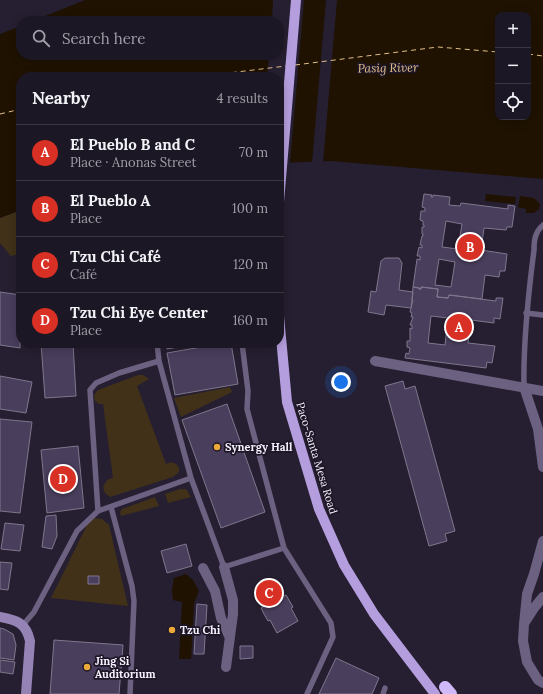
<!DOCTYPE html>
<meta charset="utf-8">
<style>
:root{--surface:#1c1725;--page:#292432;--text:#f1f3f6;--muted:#a09fa7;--line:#3a3642;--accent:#d93025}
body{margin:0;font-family:Lora,serif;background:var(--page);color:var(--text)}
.controls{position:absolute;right:12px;top:12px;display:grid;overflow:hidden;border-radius:8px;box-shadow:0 2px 10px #0003}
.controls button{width:36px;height:36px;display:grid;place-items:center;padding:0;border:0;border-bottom:1px solid var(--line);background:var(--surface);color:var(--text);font:20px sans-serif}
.you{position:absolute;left:341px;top:382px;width:14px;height:14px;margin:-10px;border:3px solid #fff;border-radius:50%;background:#1a73e8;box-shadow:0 0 0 6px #1a73e833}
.badge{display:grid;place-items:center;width:26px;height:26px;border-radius:50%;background:var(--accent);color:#fff;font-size:13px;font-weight:700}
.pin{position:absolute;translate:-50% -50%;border:2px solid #fff;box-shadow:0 1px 4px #0006}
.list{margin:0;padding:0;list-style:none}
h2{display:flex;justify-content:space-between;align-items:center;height:52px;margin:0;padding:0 16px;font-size:17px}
h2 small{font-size:13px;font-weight:400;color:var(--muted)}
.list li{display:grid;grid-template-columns:26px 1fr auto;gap:12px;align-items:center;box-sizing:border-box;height:56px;padding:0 16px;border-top:1px solid var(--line)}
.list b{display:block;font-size:15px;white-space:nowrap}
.list p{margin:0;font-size:13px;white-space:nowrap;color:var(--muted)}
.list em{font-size:13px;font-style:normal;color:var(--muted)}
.icon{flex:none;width:22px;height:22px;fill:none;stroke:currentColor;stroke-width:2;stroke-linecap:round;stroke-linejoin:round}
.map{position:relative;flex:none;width:543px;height:694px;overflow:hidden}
.search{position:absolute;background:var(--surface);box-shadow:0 2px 10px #0003;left:16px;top:16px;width:268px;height:44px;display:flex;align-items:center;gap:10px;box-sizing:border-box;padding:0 14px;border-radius:16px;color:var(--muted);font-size:15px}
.panel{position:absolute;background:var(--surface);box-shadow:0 2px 10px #0003;left:16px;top:72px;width:268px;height:276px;border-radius:16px}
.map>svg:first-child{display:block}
.green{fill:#413119}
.water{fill:#1f1200;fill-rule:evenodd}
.pier{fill:#261f31}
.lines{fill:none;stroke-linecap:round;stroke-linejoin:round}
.ferry{stroke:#e4bf8a;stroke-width:1;stroke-dasharray:5 4;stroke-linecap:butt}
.building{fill:#493e5c;stroke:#7f778d;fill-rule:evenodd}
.lane{stroke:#6c6180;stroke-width:5.5}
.street{stroke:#6c6180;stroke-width:10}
.secondary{stroke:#9583b5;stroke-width:10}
.primary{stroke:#b59ede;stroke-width:10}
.highway{stroke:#d0b9f8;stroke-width:12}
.poi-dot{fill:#eba939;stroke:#1d1627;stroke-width:1.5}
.labels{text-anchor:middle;stroke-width:3.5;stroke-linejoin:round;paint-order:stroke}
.poi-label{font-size:11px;font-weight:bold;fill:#f5f0fd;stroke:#1d1627;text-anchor:start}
.street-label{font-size:11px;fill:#f5f0fd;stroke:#1d1627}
.water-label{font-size:12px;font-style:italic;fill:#e4bf8a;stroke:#1d1627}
</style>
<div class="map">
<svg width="543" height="694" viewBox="0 0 543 694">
<rect width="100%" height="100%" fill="#261f31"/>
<path class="green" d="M 21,210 L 21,254 L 11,256 L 0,243 L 0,218 Z
M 138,375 L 143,375 L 149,379 L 137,386 L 166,464 C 173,460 180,464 179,472 L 173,477 L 110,497 L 105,493 L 103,487 L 107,480 L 113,478 L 103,404 L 99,404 L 95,401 L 94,395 L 98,390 Z
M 230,387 L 232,392 L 181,417 L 174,398 Z
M 180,489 L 186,489 L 191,497 L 168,503 L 165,494 Z
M 155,497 L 159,506 L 121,516 L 120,512 L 122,509 Z
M 94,518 L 102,519 L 109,525 L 128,606 L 51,598 L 87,525 Z"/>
<path class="water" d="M 85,0 L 543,0 L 543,179 L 331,161 L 279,163 L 279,77 L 21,77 L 21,210 L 0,218 L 0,34 L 21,26 L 21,55 L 279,55 L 279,21 L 33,21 ZM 498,15 L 528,15 L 528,117 L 498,117 Z
M 486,194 L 516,197 L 515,204 L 485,201 Z
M 520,196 L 534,198 L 540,204 L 539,209 L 534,213 L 526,213 L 526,209 L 518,207 Z
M 186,574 L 193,580 L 199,591 L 194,603 L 191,659 L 179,659 L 182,602 L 173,600 L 172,590 L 174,578 Z"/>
<path class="pier" d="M 273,0 L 304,0 L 290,164 L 279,165 L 279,77 L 267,77 L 269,55 L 279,55 L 279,21 L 272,21 Z
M 326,0 L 337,0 L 323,163 L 312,163 Z"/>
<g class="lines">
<path class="ferry" d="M 528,54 L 543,56
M 295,65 L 438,47 L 498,52
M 196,77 L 286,66
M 0,114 L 21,109"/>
</g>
<path class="building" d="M 424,194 L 432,195 L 431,197 L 433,197 L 433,195 L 450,197 L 449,205 L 460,206 L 461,203 L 508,209 L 508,205 L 515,206 L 512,227 L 507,227 L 506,230 L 484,228 L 481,250 L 507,254 L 505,271 L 500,271 L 499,277 L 485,275 L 482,299 L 449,295 L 448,298 L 437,297 L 438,289 L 421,287 L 421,289 L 419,289 L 419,288 L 413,287 L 417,259 L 420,260 L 420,256 L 417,256 L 419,247 L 422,248 L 422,245 L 420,245 L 422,236 L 423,236 L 423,234 L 422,234 L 422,227 L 424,227 L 424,225 L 423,225 L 423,221 L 420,220 L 421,211 L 425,211 L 425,208 L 422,207 ZM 446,221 L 462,224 L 458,249 L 442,247 ZM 439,259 L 455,262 L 451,287 L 435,285 Z
M 385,258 L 399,258 L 402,263 L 399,290 L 413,292 L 411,308 L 386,305 L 384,315 L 368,312 L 371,291 L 376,292 L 381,261 Z
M 413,287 L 419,288 L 419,289 L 421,289 L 421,287 L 438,289 L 437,297 L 448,298 L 449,295 L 496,301 L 496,298 L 503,298 L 500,319 L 494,318 L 494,323 L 471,320 L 468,343 L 495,346 L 492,363 L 487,362 L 486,368 L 405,358 L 406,353 L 409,354 L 410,348 L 407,347 L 407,341 L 410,341 L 410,328 L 412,329 L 412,325 L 410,325 L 413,317 L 411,317 L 412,313 L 410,312 L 413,300 L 412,300 ZM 431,316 L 448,318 L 445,345 L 428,343 Z
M 0,292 L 21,295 L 20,348 L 0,345 Z
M 41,343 L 73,343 L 76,396 L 45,398 Z
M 166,343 L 202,343 L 167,349 Z
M 224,343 L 231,343 L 238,384 L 175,395 L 167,353 Z
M 0,376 L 32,382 L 26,413 L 0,409 Z
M 403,381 L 405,389 L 415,386 L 455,531 L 445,534 L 447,541 L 429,546 L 385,386 Z
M 227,404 L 265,512 L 221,528 L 182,420 Z
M 0,419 L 32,422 L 20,513 L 0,511 Z
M 78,446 L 84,508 L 47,513 L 41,450 Z
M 56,515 L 57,536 L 52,549 L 42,547 L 46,516 Z
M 5,523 L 24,525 L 20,551 L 1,549 Z
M 186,544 L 192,566 L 167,573 L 161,551 Z
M 0,562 L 12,563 L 8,590 L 0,589 Z
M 88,576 L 99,576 L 99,584 L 88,584 Z
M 276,581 L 284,596 L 286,595 L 293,607 L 291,608 L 298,621 L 277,633 L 270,620 L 268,621 L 264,614 L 261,608 L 263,607 L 255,593 Z
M 197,604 L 207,605 L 204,654 L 194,654 Z
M 0,628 L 4,629 L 13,634 L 16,645 L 14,660 L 0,658 Z
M 54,640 L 123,645 L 119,694 L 50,694 Z
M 240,646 L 253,646 L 253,658 L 240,659 Z
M 336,658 L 379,678 L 372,694 L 319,694 Z
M 0,660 L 15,662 L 13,674 L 0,672 Z"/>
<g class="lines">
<path class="lane" d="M 526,313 L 543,315
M 157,343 L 159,361 L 191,478 L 224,567 L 284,548
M 242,343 L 248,391 L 247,409 L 284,548 L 331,623 L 333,637 L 307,694
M 524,387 C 523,341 528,296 534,250 C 534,240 535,232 543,225
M 111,507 L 132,586 L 134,601 L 130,694
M 98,511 L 90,390 L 96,383 L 119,373 L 159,361
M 23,625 L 34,612 L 77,531 L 98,511 L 191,478
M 383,694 L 385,688"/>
<path class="street" d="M 375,361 L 543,391
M 524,387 L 538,429 L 543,467
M 543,541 L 534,574 L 527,594 L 524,624 L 523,641 L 527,662 L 538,680 L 543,683
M 224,567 L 233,600 L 233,614 L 226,667
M 203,568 L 215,591 L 221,618 L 229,636
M 525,622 L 534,608 L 543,597"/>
<path class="secondary" d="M 0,617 C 17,620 26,623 30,641 L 26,694"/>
<path class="primary" d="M 279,202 L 296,0
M 279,316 L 287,402 L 319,509 L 344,565 L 374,614 L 435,694"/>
<path class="highway" d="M 445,687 L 451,694"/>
</g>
<g class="poi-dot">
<circle cx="217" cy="447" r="4"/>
<circle cx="172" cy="630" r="4"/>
<circle cx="87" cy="667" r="4"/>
</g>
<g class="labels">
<g class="poi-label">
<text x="225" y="451">Synergy Hall</text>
<text x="180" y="634">Tzu Chi</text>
<text x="95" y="665">Jing Si<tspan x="95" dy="13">Auditorium</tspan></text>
</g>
<g class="street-label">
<text transform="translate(317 458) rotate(73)" y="4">Paco-Santa Mesa Road</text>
</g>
<g class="water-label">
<text transform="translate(388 68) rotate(-1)" y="4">Pasig River</text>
</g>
</g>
</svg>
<div class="controls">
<button>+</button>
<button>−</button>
<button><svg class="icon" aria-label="locate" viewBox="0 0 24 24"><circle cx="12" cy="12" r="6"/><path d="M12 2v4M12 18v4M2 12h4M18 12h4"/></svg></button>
</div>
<div class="you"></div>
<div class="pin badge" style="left:459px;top:327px">A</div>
<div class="pin badge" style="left:470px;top:247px">B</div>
<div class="pin badge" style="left:269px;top:593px">C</div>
<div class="pin badge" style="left:63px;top:479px">D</div>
<div class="search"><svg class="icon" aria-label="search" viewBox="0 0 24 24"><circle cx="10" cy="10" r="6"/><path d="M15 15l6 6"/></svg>Search here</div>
<section class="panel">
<h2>Nearby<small>4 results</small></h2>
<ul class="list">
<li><span class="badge">A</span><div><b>El Pueblo B and C</b><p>Place · Anonas Street</p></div><em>70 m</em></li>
<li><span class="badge">B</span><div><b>El Pueblo A</b><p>Place</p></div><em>100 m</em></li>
<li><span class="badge">C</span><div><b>Tzu Chi Café</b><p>Café</p></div><em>120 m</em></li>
<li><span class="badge">D</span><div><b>Tzu Chi Eye Center</b><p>Place</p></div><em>160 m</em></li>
</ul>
</section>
</div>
